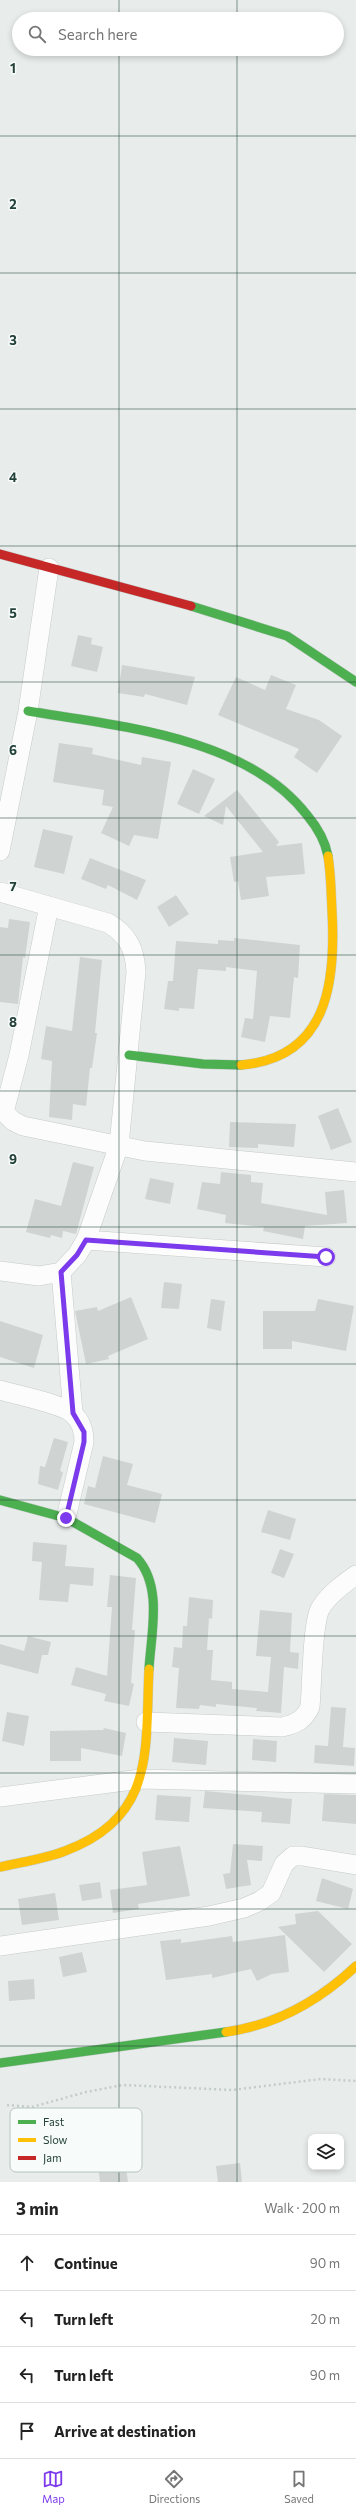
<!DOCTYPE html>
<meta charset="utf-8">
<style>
:root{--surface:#fff;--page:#f6f6f6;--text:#222;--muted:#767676;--line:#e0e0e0;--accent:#7c3aed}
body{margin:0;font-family:Commissioner,sans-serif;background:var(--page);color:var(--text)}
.controls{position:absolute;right:12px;bottom:12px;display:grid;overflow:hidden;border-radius:8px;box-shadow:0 2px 6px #0003}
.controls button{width:36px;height:36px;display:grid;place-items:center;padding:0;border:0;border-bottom:1px solid var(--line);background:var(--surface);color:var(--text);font:20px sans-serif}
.stop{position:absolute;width:12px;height:12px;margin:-9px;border:3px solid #7c3aed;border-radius:50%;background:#fff}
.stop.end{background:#7c3aed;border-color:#fff;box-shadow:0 1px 4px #0008}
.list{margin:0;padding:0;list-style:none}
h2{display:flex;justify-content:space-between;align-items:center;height:52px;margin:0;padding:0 16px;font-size:17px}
h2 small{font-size:13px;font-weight:400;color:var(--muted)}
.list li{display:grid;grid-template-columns:26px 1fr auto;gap:12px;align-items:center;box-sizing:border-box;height:56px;padding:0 16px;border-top:1px solid var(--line)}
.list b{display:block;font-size:15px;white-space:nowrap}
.list em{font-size:13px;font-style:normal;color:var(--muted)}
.icon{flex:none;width:22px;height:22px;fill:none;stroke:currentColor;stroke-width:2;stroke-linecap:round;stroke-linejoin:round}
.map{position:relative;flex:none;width:356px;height:2182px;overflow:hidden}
.search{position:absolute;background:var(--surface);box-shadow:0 2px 6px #0003;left:12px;right:12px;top:12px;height:44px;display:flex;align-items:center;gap:10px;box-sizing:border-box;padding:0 14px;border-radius:22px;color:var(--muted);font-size:15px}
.sheet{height:276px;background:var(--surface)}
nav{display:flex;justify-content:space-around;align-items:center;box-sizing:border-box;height:56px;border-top:1px solid var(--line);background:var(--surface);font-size:11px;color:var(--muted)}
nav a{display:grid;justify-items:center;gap:2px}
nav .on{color:var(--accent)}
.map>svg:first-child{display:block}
.building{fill:#cfd4d2}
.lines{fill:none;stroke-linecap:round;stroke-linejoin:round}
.street-casing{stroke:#c5cac8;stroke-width:20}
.fast-casing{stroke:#c3cbc8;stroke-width:10}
.slow-casing{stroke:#c3cbc8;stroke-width:10}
.jam-casing{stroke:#c3cbc8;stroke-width:10}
.path{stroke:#c3ccca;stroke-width:2.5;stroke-dasharray:2 3;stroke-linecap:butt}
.street{stroke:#fcfcfc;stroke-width:19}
.fast{stroke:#4caf50;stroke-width:9}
.slow{stroke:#ffc107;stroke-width:9}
.jam{stroke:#c62828;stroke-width:9}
.route{stroke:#7c3aed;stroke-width:5}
.grid{fill:none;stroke:#24423a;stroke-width:1;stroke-opacity:0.55}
.key{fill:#f7fbf9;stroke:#b8c4c0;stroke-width:1}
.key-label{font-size:11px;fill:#24423a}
.grid-label{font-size:13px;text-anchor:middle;font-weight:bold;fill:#24423a;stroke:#f7fbf9;stroke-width:3;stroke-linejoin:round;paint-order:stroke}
</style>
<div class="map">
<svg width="356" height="2182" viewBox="0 0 356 2182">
<rect width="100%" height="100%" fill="#e8edeb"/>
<path class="building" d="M 78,635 L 92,638 L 91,644 L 103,647 L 97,672 L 71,666 Z
M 122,665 L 195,677 L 187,705 L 145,694 L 144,697 L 118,693 Z
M 271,675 L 296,685 L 286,709 L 319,720 L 342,736 L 317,773 L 294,757 L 299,749 L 218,715 L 236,677 L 265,690 Z
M 59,743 L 93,748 L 92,754 L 141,765 L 142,757 L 171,762 L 158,839 L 134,835 L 129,846 L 101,833 L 113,807 L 102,805 L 104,790 L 53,782 Z
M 193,769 L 215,779 L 199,814 L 177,804 Z
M 237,790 L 279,842 L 276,846 L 302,843 L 305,874 L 266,877 L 269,896 L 241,900 L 238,881 L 234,882 L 230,857 L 263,852 L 226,806 L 223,825 L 204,816 Z
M 43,829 L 73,836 L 64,874 L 34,867 Z
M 90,858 L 146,880 L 137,900 L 108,885 L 106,889 L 81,879 Z
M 176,895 L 189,914 L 169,927 L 157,907 Z
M 9,919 L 30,922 L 25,958 L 23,957 L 18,1004 L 0,1002 L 0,927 L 8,928 Z
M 234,938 L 300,945 L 298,978 L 294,977 L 290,1018 L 270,1016 L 265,1042 L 241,1037 L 245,1018 L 253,1019 L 257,971 L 226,967 L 226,971 L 198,969 L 194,1009 L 179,1008 L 179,1011 L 164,1009 L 168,981 L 173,981 L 176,941 L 218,944 L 218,940 L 234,941 Z
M 80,957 L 102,960 L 95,1033 L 97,1033 L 92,1068 L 90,1068 L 86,1106 L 73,1104 L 72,1120 L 49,1117 L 52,1061 L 41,1059 L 46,1026 L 72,1031 Z
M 338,1108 L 352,1142 L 331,1150 L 318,1116 Z
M 230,1122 L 296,1124 L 294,1147 L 258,1144 L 258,1148 L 229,1147 Z
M 73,1162 L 94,1167 L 76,1234 L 63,1231 L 62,1238 L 51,1235 L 50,1238 L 26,1232 L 35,1199 L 61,1206 Z
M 221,1172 L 251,1175 L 251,1182 L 263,1183 L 261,1203 L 327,1215 L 325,1192 L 344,1190 L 347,1223 L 305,1226 L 303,1239 L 263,1231 L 264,1227 L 225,1223 L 226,1215 L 197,1209 L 202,1182 L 220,1184 Z
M 150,1178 L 174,1183 L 170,1204 L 145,1199 Z
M 164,1282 L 182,1284 L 179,1309 L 161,1308 Z
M 131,1297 L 148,1339 L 108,1356 L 109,1359 L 86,1364 L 75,1311 L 97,1307 L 98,1311 Z
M 211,1299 L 225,1301 L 221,1331 L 207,1328 Z
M 318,1299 L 354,1306 L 346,1351 L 292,1341 L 292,1349 L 263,1349 L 263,1311 L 315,1311 Z
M 0,1321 L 43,1335 L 34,1368 L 0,1357 Z
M 54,1438 L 68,1442 L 60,1471 L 63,1472 L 58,1490 L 38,1484 L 40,1466 L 45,1467 Z
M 103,1456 L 133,1464 L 127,1485 L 162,1494 L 155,1523 L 84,1504 L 88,1486 L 95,1488 Z
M 268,1510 L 296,1519 L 290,1540 L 261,1532 Z
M 33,1542 L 67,1545 L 65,1566 L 94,1568 L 93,1586 L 70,1584 L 68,1602 L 39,1600 L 42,1562 L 32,1561 Z
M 280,1549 L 294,1554 L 284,1578 L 271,1573 Z
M 110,1575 L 136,1578 L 132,1630 L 135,1630 L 131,1683 L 134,1684 L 129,1706 L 104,1701 L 106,1694 L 71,1685 L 76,1667 L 107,1676 L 112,1607 L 107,1607 Z
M 189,1597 L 213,1600 L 212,1619 L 209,1618 L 207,1650 L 213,1650 L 211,1680 L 232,1682 L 232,1689 L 268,1692 L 271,1657 L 256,1656 L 260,1610 L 292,1613 L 290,1652 L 299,1653 L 298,1669 L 284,1667 L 281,1713 L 256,1711 L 257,1708 L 216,1704 L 216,1707 L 200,1705 L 199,1709 L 176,1708 L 179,1668 L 172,1667 L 174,1647 L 182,1648 L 183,1626 L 187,1626 Z
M 28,1636 L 51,1642 L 48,1655 L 42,1655 L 38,1674 L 0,1664 L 0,1644 L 24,1651 Z
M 331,1707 L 346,1708 L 343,1747 L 355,1748 L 354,1766 L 314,1763 L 315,1745 L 328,1746 Z
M 7,1712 L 29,1716 L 24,1746 L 2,1741 Z
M 104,1728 L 126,1733 L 122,1756 L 81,1748 L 81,1761 L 50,1761 L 50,1731 L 103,1730 Z
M 174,1738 L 208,1741 L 206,1765 L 172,1762 Z
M 253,1739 L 277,1741 L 276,1762 L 252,1760 Z
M 205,1791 L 292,1799 L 290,1824 L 261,1822 L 262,1812 L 203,1808 Z
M 324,1794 L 356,1795 L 356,1824 L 322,1821 Z
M 157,1795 L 191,1797 L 189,1822 L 155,1820 Z
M 233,1844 L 263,1846 L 262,1861 L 247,1860 L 251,1885 L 226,1889 L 223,1874 L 230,1873 Z
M 180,1846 L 190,1896 L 138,1904 L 139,1909 L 113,1913 L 110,1890 L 147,1885 L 142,1852 Z
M 322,1878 L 353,1889 L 348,1909 L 316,1901 Z
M 100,1882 L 102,1898 L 82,1901 L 79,1885 Z
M 55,1893 L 59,1920 L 22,1925 L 18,1899 Z
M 318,1911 L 352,1944 L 324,1972 L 278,1927 L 296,1924 L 295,1914 Z
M 285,1935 L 289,1972 L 272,1974 L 257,1981 L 251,1969 L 212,1978 L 212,1974 L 166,1980 L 160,1941 L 181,1939 L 181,1943 L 232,1936 L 233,1942 Z
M 82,1952 L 87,1972 L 63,1977 L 59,1957 Z
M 34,1979 L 35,1999 L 9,2001 L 8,1981 Z
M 119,2117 L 128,2182 L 100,2182 L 92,2122 Z
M 240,2163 L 242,2182 L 218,2182 L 216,2166 Z"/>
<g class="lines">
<g class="street-casing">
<path id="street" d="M 0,851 L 28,711 L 49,568
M 0,892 L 108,923 C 128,935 135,949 136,972 L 119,1145 L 86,1240 L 77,1255 L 61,1272 L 39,1276 L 0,1271
M 0,1108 L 13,1121 L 23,1126 L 145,1151 L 356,1172
M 4,1112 L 19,1055 L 49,906
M 86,1240 L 326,1257
M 61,1272 L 73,1413
M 0,1390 C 16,1395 63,1404 73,1414 C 81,1421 84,1432 84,1442 L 66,1518
M 146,1722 L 282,1727 C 296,1724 304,1720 310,1707 C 312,1686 312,1625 320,1609 C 328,1595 343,1584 356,1575
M 0,1797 L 141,1779 L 356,1784
M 0,1946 L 209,1916 L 244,1908 L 260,1901 L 271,1893 L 284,1864 L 293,1856 L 302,1856 L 356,1865"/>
</g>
<g class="fast-casing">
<path id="fast" d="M 191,606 L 287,636 L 356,682
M 28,711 C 119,726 247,737 307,815 C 317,827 325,840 328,856
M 129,1055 L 203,1064 L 241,1065
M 0,1500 L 66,1518 L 137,1558 C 163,1587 151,1633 149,1669
M 0,2063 L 226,2032"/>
</g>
<g class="slow-casing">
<path id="slow" d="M 241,1065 C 328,1058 336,982 332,911 C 331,892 331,874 328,856
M 0,1867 C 21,1862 45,1859 65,1851 C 156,1817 145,1750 149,1669
M 226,2032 C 276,2025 320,2000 356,1966"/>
</g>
<g class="jam-casing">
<path id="jam" d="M 0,554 L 191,606"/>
</g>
<path class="path" d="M 7,2105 L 32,2107 L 86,2092 L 123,2085 L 232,2090 L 321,2079 L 356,2081"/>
<use href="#street" class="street"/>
<use href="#fast" class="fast"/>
<use href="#slow" class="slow"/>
<use href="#jam" class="jam"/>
</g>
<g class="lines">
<path class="route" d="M 66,1518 L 84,1442 L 84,1432 L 73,1413 L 61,1272 L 77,1255 L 86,1240 L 326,1257"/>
</g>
<path class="grid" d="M 119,0 L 119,19M 237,0 L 237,19M 119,49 L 119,2182M 237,49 L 237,2182M 0,136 L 356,136M 0,273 L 356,273M 0,409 L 356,409M 0,546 L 356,546M 0,682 L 356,682M 0,818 L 356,818M 0,955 L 356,955M 0,1091 L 356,1091M 0,1227 L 356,1227M 0,1364 L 356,1364M 0,1500 L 356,1500M 0,1636 L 356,1636M 0,1773 L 356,1773M 0,1909 L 356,1909M 0,2046 L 356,2046"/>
<rect x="10" y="2108" width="132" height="64" rx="6" class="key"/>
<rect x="18" y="2120" width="18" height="4" fill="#4caf50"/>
<rect x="18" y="2138" width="18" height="4" fill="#ffc107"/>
<rect x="18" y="2156" width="18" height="4" fill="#c62828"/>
<g class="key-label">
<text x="43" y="2126">Fast</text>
<text x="43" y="2144">Slow</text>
<text x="43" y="2162">Jam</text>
</g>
<g class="grid-label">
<text x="13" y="73">1</text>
<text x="13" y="209">2</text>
<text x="13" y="345">3</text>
<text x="13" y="482">4</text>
<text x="13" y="618">5</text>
<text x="13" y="755">6</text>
<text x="13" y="891">7</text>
<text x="13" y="1027">8</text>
<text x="13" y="1164">9</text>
</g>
</svg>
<div class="controls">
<button><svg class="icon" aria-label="layers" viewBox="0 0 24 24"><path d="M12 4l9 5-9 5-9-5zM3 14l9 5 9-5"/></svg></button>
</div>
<div class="stop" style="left:326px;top:1257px"></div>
<div class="stop end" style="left:66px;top:1518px"></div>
<div class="search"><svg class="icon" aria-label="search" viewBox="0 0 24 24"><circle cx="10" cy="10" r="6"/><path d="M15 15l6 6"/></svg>Search here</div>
</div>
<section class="sheet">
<h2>3 min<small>Walk · 200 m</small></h2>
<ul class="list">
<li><svg class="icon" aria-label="ahead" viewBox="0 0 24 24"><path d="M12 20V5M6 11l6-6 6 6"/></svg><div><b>Continue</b></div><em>90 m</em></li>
<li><svg class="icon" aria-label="left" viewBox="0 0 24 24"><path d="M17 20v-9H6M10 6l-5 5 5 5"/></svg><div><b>Turn left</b></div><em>20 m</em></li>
<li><svg class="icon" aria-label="left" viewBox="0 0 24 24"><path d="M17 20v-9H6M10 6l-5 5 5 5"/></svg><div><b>Turn left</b></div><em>90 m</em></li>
<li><svg class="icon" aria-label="arrive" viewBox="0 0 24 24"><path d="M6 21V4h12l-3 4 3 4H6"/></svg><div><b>Arrive at destination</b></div></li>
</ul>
</section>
<nav>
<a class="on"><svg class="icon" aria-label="map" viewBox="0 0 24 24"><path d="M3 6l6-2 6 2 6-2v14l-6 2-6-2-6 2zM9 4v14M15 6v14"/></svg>Map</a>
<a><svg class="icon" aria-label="directions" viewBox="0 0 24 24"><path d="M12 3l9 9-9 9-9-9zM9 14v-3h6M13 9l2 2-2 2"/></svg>Directions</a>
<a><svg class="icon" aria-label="saved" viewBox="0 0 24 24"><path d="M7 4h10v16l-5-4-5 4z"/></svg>Saved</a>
</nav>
